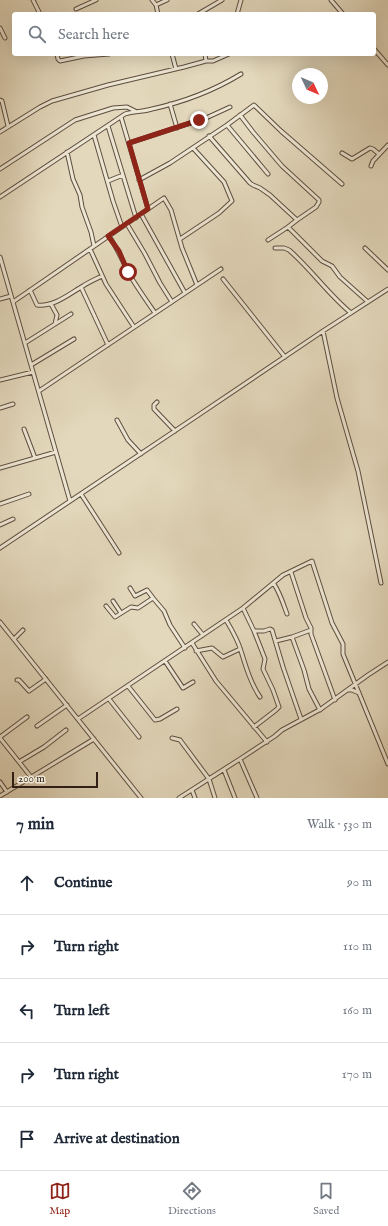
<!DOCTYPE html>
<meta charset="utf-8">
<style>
:root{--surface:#fff;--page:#f6f6f7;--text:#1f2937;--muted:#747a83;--line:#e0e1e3;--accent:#8f2418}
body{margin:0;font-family:"IM FELL English",serif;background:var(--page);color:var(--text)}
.compass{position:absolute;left:292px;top:68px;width:36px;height:36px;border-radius:50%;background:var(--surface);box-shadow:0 4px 16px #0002;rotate:134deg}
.scale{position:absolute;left:12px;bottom:10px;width:86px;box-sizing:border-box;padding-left:4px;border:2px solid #322016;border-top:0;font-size:11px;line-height:14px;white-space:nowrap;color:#322016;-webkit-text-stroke:3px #ede6d3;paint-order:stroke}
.stop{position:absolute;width:12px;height:12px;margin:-9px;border:3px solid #8f2418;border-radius:50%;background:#fff}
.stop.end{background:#8f2418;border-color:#fff;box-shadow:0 1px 4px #0008}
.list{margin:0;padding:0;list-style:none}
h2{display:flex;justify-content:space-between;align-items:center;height:52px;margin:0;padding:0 16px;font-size:17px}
h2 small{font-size:13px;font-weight:400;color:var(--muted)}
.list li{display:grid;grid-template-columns:26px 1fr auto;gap:12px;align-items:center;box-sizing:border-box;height:64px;padding:0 16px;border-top:1px solid var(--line)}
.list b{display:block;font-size:15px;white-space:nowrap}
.list em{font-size:13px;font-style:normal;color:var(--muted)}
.icon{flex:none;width:22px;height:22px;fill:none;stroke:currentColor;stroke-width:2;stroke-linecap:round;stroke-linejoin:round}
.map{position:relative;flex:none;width:388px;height:798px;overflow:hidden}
.search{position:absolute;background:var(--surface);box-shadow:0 4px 16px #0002;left:12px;right:12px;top:12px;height:44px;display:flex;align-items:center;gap:10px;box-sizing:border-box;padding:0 14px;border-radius:4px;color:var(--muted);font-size:15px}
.sheet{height:372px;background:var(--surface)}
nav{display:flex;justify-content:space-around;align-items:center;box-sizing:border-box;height:56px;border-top:1px solid var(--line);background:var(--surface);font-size:11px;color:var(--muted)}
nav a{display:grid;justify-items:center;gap:2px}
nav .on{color:var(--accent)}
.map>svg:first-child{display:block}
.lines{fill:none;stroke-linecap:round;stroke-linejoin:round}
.street-casing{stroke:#5e4e40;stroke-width:5}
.street{stroke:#ede6d3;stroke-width:3}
.route{stroke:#8f2418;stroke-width:5}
</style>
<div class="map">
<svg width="388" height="798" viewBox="0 0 388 798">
<rect width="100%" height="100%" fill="#e3d8bc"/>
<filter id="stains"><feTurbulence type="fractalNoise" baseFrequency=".005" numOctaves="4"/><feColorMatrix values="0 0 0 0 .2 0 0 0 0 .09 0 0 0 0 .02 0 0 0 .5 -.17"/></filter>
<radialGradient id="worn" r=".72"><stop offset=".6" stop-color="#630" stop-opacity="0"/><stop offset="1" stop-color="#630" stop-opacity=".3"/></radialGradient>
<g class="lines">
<g class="street-casing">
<path id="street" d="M 33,0 L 40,14
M 152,0 L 156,5 L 158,14
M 331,0 L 343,14
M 156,5 L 167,0
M 76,9 L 96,0
M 198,14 L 222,0
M 237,14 L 241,0
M 0,28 L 5,38
M 374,49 L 388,65
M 57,54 L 58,59 L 60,61 L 84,56 L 109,54
M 172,54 L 176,69
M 205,54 L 206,61
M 0,100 L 2,101 L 8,126
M 170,104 L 177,128
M 240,115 L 253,132 L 282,166 L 319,200 L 319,202 L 316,207 L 297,220
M 121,117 L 148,209
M 227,125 L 268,174
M 108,126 L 136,218
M 0,132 L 40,107 L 52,101 L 108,85 L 184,67 L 206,61 L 213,61 L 229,54
M 94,135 L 113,201 L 122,227
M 209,136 L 250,183 L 253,185 L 260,188 L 270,195 L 297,220 L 288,227
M 129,143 L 206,118 L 230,107
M 67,152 L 73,179 L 80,195 L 82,207 L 91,232 L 94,246
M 342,153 L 352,159 L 370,148 L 373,149 L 379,154
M 371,166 L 373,161 L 388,145
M 0,169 L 75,120 L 113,108 L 127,107 L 135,111
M 139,180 L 170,163 L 227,125 L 254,105 L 281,131 L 342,184
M 108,181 L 123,175
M 0,197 L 125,114 C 134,111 142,112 152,109 C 184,102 213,91 241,74
M 141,214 L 185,293
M 127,224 L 145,254 L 160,283 L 172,302
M 109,236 C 117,248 122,259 128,272 C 136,286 146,300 155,313
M 180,239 L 219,213 L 232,201 L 224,182 L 193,148
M 268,240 L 288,227 L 322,261 L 332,266 L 340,277 L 368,302
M 275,248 L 284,248 L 289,250 C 311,269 328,294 351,313
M 365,248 L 388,270
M 90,249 L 106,284 L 134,327
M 0,257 L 70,501
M 223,279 L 285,357
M 81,287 L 108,345
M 30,290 L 37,305 C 54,307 69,294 83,286 C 89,282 96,279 102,276
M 0,299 L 11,296
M 13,302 L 164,198 L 171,210 L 182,248 L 197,285
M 51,304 L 57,315 L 55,324
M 323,331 L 337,398 L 358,471 L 381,583
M 25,343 L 71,314
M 31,365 L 74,339
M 0,380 L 33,372
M 39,391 L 221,269
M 157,402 L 154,405 L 154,409 L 175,431
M 0,408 L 13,404
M 117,420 L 128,440 L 141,454
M 24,429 L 35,458
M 0,468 L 56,452
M 81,494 L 119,553
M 0,504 L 29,494
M 0,525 L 13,519
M 0,548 L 197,416 L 323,331 L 388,289
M 291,572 L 306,618 L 311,628 L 311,634 L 335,700
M 274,584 C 280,593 283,603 287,614
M 130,588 L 135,596 L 147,590 L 153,598
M 113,601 L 121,613
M 106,606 L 115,617 L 131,607 L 138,608 L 153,598 L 164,611 L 170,625 L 185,648
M 243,608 L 254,631 L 264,631 L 270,629 L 272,630 L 283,667 L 301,719
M 226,620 C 232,630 238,640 241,651 C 246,667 251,684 260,697
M 0,622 L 141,798
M 194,624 L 203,635
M 254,631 L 265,659 L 263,669 L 273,690 L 279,707 L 276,710 L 254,727
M 292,637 L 304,670 L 309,689 L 320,710
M 14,639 L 23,630
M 276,641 L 292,637 L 311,630
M 192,643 L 216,681 L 267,742
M 196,651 L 212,648 L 223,657 L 240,649
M 165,661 L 183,688 L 193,682
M 17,680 L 19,680 L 29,691 L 46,679
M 128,686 L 155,720 L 160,719 L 177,709
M 348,690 L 352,690 L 359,693
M 109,699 L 139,737
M 78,719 L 243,608 L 283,575 L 312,561 L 332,623 L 343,644 L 343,654 L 388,764
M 37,726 L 67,705
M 0,737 L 27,717
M 0,738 L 31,777
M 172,738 L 180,740 L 209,779 L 215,798
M 240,759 L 257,798
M 19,762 L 44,747 L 66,730
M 224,770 L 235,798
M 0,782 L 7,792
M 192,790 L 195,798
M 0,796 L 94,739
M 179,798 L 240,759 L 275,736 L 282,730 L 321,709 L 368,675 L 388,662"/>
</g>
<use href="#street" class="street"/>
</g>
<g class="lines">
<path class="route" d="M 128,272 L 119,251 L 108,236 L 148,209 L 129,143 L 199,120"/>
</g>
<rect width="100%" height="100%" filter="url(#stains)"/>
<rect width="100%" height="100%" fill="url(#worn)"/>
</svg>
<svg class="compass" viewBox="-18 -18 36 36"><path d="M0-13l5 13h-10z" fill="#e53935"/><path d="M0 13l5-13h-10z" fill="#747a83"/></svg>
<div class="scale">200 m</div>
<div class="stop" style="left:128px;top:272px"></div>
<div class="stop end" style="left:199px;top:120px"></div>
<div class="search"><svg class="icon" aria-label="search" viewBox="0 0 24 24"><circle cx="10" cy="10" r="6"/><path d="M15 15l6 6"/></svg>Search here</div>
</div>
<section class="sheet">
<h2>7 min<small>Walk · 530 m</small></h2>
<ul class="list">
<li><svg class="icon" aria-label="ahead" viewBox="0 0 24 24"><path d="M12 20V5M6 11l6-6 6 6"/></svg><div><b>Continue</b></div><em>90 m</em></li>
<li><svg class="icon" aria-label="right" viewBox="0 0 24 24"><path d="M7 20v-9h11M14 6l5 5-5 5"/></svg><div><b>Turn right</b></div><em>110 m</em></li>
<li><svg class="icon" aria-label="left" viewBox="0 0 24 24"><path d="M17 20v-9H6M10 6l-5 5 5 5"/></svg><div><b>Turn left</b></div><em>160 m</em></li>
<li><svg class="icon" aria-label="right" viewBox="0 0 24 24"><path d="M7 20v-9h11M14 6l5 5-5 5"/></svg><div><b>Turn right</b></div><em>170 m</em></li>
<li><svg class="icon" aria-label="arrive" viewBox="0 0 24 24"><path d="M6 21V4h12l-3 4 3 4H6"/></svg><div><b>Arrive at destination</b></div></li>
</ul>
</section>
<nav>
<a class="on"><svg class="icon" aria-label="map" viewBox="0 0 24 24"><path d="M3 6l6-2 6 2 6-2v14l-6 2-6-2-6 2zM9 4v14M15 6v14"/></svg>Map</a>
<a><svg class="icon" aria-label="directions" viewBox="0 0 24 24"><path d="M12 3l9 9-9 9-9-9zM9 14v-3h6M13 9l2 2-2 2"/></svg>Directions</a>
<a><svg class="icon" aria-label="saved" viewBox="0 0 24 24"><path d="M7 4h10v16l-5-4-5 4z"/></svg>Saved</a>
</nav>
